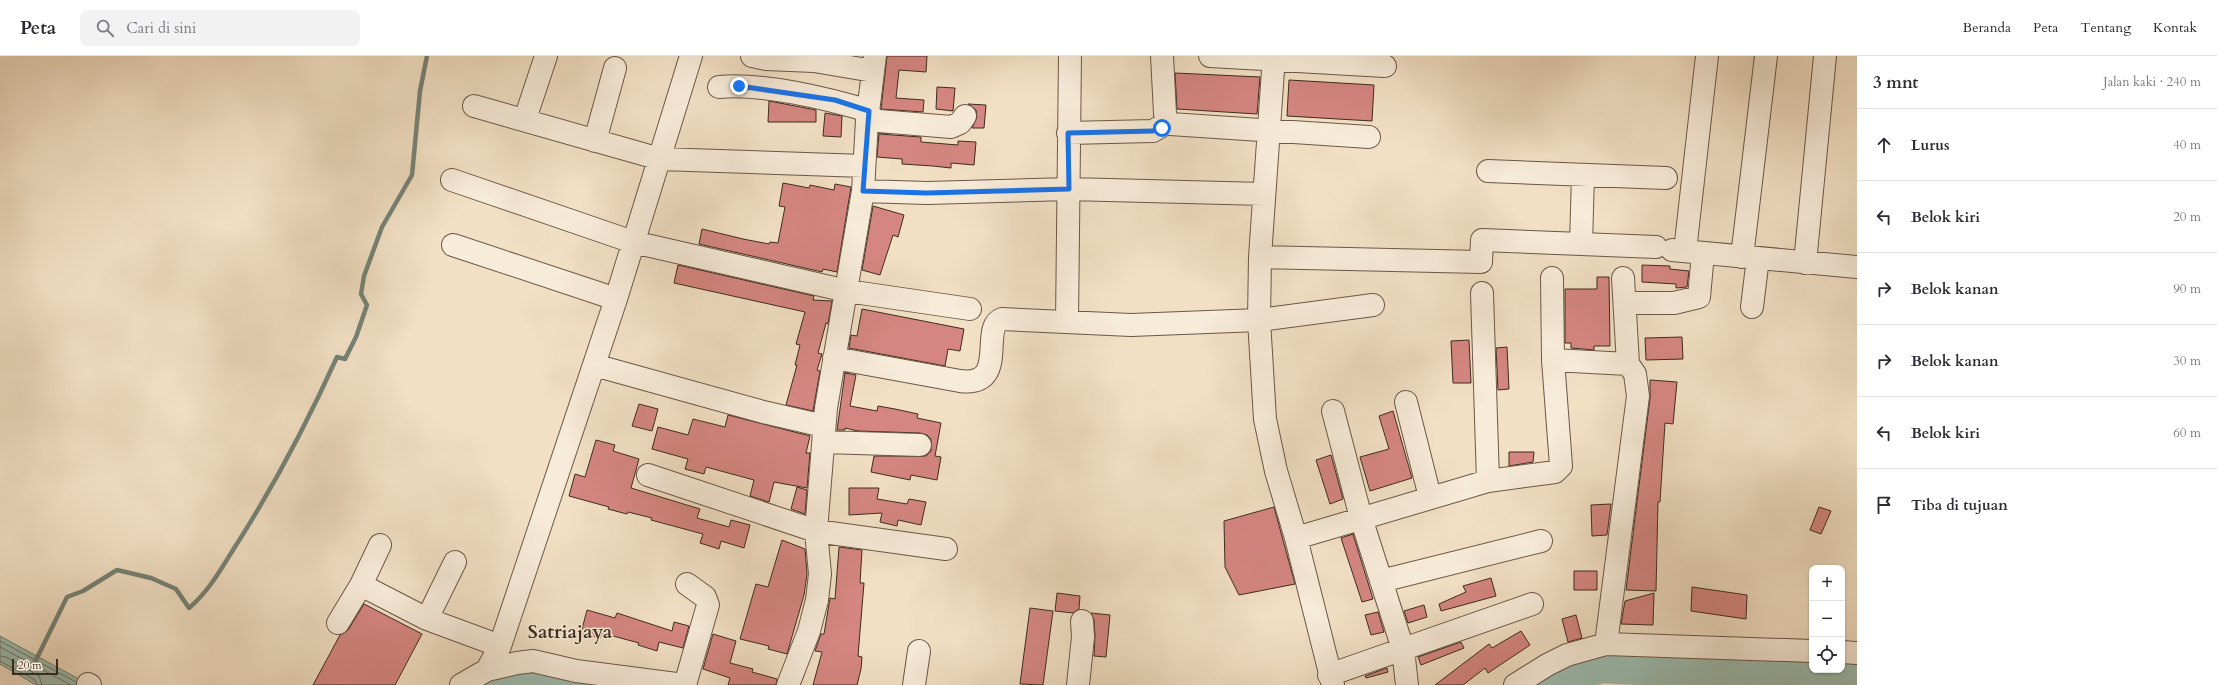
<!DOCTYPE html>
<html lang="id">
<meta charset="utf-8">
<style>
:root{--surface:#fff;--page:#f2f2f3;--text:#2b2b33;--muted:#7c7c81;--line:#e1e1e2}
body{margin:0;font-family:Cardo,serif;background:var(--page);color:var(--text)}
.controls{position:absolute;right:12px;bottom:12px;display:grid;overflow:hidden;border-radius:8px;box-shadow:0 1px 3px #0004}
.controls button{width:36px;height:36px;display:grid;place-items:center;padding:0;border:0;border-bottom:1px solid var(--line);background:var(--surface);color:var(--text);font:20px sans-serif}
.scale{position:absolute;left:12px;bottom:10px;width:46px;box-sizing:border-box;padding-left:4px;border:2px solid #3e2b1d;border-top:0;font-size:11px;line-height:14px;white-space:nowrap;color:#3e2b1d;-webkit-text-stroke:3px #f7ebd9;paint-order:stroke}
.stop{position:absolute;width:12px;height:12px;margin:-9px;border:3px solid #1a73e8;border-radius:50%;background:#fff}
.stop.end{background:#1a73e8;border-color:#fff;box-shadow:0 1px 4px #0008}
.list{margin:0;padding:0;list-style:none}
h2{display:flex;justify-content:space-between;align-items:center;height:52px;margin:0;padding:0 16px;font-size:17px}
h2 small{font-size:13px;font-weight:400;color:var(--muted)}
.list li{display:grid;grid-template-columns:26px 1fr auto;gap:12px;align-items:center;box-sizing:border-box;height:72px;padding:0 16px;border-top:1px solid var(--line)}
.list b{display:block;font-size:15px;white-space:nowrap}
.list em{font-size:13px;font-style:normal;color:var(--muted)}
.icon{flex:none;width:22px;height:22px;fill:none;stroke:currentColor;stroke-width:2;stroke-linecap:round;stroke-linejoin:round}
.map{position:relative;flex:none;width:1857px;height:629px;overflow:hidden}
header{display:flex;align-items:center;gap:24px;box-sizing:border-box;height:56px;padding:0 20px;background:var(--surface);border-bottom:1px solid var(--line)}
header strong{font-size:19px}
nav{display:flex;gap:22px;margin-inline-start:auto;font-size:14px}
.search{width:280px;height:36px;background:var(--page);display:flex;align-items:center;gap:10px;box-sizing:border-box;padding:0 14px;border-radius:8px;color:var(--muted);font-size:15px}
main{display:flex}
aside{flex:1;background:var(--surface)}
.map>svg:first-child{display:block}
.green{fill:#b7c397;stroke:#7a775a}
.water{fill:#9cbdb1;stroke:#768376}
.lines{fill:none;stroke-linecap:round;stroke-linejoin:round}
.shore{stroke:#6d7467;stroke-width:1}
.stream{stroke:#768376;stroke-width:4.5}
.river{stroke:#9cbdb1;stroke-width:28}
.building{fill:#d58682;stroke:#3e2b1d}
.minor-casing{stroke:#6b5847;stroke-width:24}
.minor{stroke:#f7ebd9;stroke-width:22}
.route{stroke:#1a73e8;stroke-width:5}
.labels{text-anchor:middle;stroke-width:3;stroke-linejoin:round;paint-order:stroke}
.quarter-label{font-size:19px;font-weight:bold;fill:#3e2b1d;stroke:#f7ebd9}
</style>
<header>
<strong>Peta</strong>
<div class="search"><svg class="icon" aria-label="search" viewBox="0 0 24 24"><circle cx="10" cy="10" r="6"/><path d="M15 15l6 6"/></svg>Cari di sini</div>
<nav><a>Beranda</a><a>Peta</a><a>Tentang</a><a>Kontak</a></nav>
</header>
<main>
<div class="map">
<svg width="1857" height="629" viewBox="0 0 1857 629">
<rect width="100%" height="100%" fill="#f2e0c5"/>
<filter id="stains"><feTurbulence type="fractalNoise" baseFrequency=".005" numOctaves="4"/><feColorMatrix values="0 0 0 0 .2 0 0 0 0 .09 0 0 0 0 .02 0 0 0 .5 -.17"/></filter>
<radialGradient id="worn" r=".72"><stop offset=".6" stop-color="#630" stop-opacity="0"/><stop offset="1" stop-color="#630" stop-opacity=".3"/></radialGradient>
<path class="green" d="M 1812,595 L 1812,614 L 1842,614 L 1842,596 L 1857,597 L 1857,619 L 1653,616 L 1602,613 L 1545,629 L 1515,629 L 1567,599 Z"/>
<path class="water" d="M 0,580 L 90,629 L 36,629 L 0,608 Z"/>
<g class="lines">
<path class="shore" d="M 0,585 L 76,626
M 0,591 L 71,629
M 0,600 L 6,601 L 39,620 L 42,629
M 0,605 L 35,624 L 37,629"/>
<path class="stream" d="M 35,606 L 67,541 L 83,535 L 117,514 L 151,522 L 176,533 L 189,552 C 208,536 220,515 233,494 C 271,435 308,365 337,301 L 345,303 L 356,281 L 367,249 L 361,238 L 364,220 L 382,171 L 412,119 L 420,35 L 427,0"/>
<path class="river" d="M 488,629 L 493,625 L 537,617 L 574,624
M 1545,629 L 1602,613 L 1653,616 L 1857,619"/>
</g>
<path class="building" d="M 887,0 L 927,0 L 926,16 L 899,14 L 896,42 L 924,44 L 923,56 L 881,53 Z
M 1175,17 L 1260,21 L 1257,58 L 1177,53 Z
M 1289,24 L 1374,29 L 1372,65 L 1287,60 Z
M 937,31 L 955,32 L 953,55 L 936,53 Z
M 769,45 L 816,54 L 816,66 L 768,66 Z
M 968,48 L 986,49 L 984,72 L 972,72 L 977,61 L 976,54 Z
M 825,57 L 842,60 L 841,81 L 823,80 Z
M 879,78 L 921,81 L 921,86 L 958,89 L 958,85 L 976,86 L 974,109 L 951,107 L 951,112 L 933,110 L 902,108 L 902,103 L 877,101 Z
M 783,127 L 809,132 L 810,129 L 834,134 L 835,128 L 851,131 L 837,216 L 823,213 L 822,216 L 699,188 L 702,173 L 743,183 L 769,188 L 770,186 L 778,187 L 785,151 L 779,150 Z
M 873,150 L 904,159 L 898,181 L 893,179 L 880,219 L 862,214 Z
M 678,209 L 814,240 L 813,244 L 832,245 L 828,268 L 826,267 L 818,297 L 822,298 L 817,314 L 820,315 L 813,355 L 786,349 L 797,309 L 795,309 L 800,289 L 796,288 L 805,256 L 674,227 Z
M 1642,209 L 1670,210 L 1670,213 L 1689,215 L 1687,231 L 1676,232 L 1676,228 L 1642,226 Z
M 1597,221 L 1609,221 L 1610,290 L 1594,290 L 1594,294 L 1571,292 L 1571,287 L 1565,287 L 1565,233 L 1597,233 Z
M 862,253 L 964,273 L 960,295 L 948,293 L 945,310 L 849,292 L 851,279 L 857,280 Z
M 1682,281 L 1683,303 L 1646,304 L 1645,282 Z
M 1469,284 L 1471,327 L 1453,327 L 1451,285 Z
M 1507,291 L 1509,333 L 1498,334 L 1496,292 Z
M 845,317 L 856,319 L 850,350 L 877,355 L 878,350 L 895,353 L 918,358 L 917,362 L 941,367 L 935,400 L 941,401 L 937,424 L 911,419 L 910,424 L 871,416 L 874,400 L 926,400 L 931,395 L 931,383 L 927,379 L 920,377 L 858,375 L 845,372 L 845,374 L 837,374 Z
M 1650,324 L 1677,326 L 1673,368 L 1665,367 L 1660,446 L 1658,446 L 1656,535 L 1626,534 L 1650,342 Z
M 639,348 L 658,353 L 652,375 L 632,370 Z
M 1393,355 L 1412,422 L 1370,435 L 1360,401 L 1389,393 L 1379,360 Z
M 728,359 L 810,380 L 806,397 L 810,397 L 807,432 L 774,426 L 769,446 L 750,440 L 754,424 L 706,411 L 704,418 L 685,413 L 688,403 L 652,393 L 658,371 L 688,379 L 693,363 L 725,371 Z
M 596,384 L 615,389 L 613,395 L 639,403 L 631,432 L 700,453 L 697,462 L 729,471 L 731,464 L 750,469 L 744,492 L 721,485 L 719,493 L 700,487 L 703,478 L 651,464 L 652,462 L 628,456 L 627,458 L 608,453 L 609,451 L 569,440 L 575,418 L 585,421 Z
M 1509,396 L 1534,396 L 1533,406 L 1509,410 Z
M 1331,399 L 1343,443 L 1330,448 L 1316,404 Z
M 797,431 L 807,434 L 805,458 L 791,453 Z
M 849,432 L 879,432 L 877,443 L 907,448 L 909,443 L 926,446 L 921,469 L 898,464 L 897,470 L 880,466 L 882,457 L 849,459 Z
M 1611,448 L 1607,479 L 1592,480 L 1591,449 Z
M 1274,451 L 1295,528 L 1239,539 L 1225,511 L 1224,465 Z
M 1819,451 L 1831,455 L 1821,478 L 1810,474 Z
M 1353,478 L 1373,543 L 1362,546 L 1341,482 Z
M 782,484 L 805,493 L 807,518 L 804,539 L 787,598 L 768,593 L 769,590 L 740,583 L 756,528 L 768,531 Z
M 839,491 L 862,494 L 860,527 L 864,527 L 858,600 L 862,601 L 861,613 L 857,629 L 813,629 L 822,596 L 815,595 L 821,578 L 824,578 L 830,542 L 835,543 Z
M 1574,515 L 1597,515 L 1597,534 L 1574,534 Z
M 1491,522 L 1496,540 L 1441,555 L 1439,548 L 1466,536 L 1463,530 Z
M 1692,531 L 1747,539 L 1746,563 L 1691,555 Z
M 1057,537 L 1080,540 L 1079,553 L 1073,557 L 1055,555 Z
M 1654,537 L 1653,569 L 1621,568 L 1625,545 Z
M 364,548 L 422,578 L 395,629 L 313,629 L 340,579 L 348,574 Z
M 1424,549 L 1427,561 L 1408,567 L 1404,555 Z
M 1030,552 L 1053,555 L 1043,629 L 1020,628 Z
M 587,554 L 615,562 L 617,557 L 672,575 L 674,566 L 689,570 L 683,592 L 659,586 L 657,595 L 638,589 L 639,587 L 602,577 L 600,582 L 581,577 Z
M 1378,556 L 1384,576 L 1371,579 L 1365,559 Z
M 1091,557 L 1110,559 L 1106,601 L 1094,600 L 1095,580 L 1094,564 Z
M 1576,559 L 1582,582 L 1568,586 L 1562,563 Z
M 1521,575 L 1530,589 L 1488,617 L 1485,612 L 1463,629 L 1435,629 L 1489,588 L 1492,592 Z
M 713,578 L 736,585 L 730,607 L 753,613 L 752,616 L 777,623 L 776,629 L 728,629 L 730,622 L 703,613 Z
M 1461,586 L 1464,592 L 1421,609 L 1418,601 Z
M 1387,612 L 1388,616 L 1366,622 L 1365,620 Z"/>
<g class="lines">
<g class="minor-casing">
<path id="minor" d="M 752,0 L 766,3 L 814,5 L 873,15
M 1162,0 L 1165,57 L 1166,64 L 1170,68 L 1369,81
M 1210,0 L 1385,10
M 1274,0 L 1260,201 L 1259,264 L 1265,363 L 1276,415 L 1296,482 L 1333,629
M 719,31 C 763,27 826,42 869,55
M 474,50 L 660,103 L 864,110
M 525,63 L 546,0
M 867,64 L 951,71 L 960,67 L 965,60
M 1068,77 L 1153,75 L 1168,66
M 595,85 L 615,12
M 1488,115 L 1666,122
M 1583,119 L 1581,188 L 1656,191
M 452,124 L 633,186 L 847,235 L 970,253
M 863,135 L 927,137 L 1069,133 L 1264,138
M 453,189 L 616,243
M 1672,194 L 1857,211
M 1685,195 L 1707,0
M 1260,201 L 1481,206 L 1482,184 L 1581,188
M 1742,201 L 1766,0
M 1805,207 L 1825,0
M 1625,247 L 1674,247 L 1699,241 L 1703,197
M 1752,251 L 1758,202
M 1067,266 L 1070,0
M 834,302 L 960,325 C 1010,331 979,271 1002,263 L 1131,269 L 1259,264 L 1373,249
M 1553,304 L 1628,308
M 594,309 L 763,356 L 824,370
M 1406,346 L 1430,441
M 1333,355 L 1361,462 L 1403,593 L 1407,629
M 824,386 L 920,389
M 648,419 L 816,475 L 946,493
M 1488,425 L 1555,416 L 1561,410 L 1553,304 L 1552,222
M 1296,482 L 1488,425 L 1482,237
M 1381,525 L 1541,485
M 361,529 L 380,489
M 427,563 L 455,506
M 338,567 L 361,529 L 427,563 L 500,590
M 1606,588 L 1638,340 L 1635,318 L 1628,308 L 1623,222
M 1842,596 L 1857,597
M 487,614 L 500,590 L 616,243 L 691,0
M 1329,619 L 1532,548
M 88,628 L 90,629
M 461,629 L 487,614 L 517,607 L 533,605 L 576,615 L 684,629
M 685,629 L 708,549 L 705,541 L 687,528
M 788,629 L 809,575 L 817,544 L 820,518 L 816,475 L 826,352 L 863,135 L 867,64 L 875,0
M 914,629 L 919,595
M 1078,629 L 1083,581 L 1082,565
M 1515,629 L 1547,609 L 1567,599 L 1606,588 L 1812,595"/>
</g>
<use href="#minor" class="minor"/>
</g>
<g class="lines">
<path class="route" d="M 739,30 L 835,44 L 869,55 L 863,135 L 927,137 L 1069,133 L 1068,77 L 1153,75 L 1162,72"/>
</g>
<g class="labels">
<g class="quarter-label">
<text x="570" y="582">Satriajaya</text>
</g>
</g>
<rect width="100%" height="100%" filter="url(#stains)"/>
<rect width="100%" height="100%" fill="url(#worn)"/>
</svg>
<div class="controls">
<button>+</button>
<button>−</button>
<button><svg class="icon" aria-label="locate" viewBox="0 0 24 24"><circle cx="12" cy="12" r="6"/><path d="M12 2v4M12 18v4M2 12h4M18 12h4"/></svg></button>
</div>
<div class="scale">20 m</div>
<div class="stop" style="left:1162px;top:72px"></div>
<div class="stop end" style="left:739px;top:30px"></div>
</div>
<aside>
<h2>3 mnt<small>Jalan kaki · 240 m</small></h2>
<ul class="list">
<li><svg class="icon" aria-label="ahead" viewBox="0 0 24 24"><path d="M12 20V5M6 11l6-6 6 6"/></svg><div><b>Lurus</b></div><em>40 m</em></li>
<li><svg class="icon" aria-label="left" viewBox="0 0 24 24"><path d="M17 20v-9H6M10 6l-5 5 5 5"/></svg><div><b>Belok kiri</b></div><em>20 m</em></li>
<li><svg class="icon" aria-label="right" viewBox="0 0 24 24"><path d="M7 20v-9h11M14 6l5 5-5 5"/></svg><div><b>Belok kanan</b></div><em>90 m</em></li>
<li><svg class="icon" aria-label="right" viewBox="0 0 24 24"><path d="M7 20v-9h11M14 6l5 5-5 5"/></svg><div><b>Belok kanan</b></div><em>30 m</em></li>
<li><svg class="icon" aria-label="left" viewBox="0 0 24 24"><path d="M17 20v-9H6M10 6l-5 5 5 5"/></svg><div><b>Belok kiri</b></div><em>60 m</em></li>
<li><svg class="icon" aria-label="arrive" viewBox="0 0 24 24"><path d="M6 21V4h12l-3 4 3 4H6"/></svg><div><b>Tiba di tujuan</b></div></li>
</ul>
</aside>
</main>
